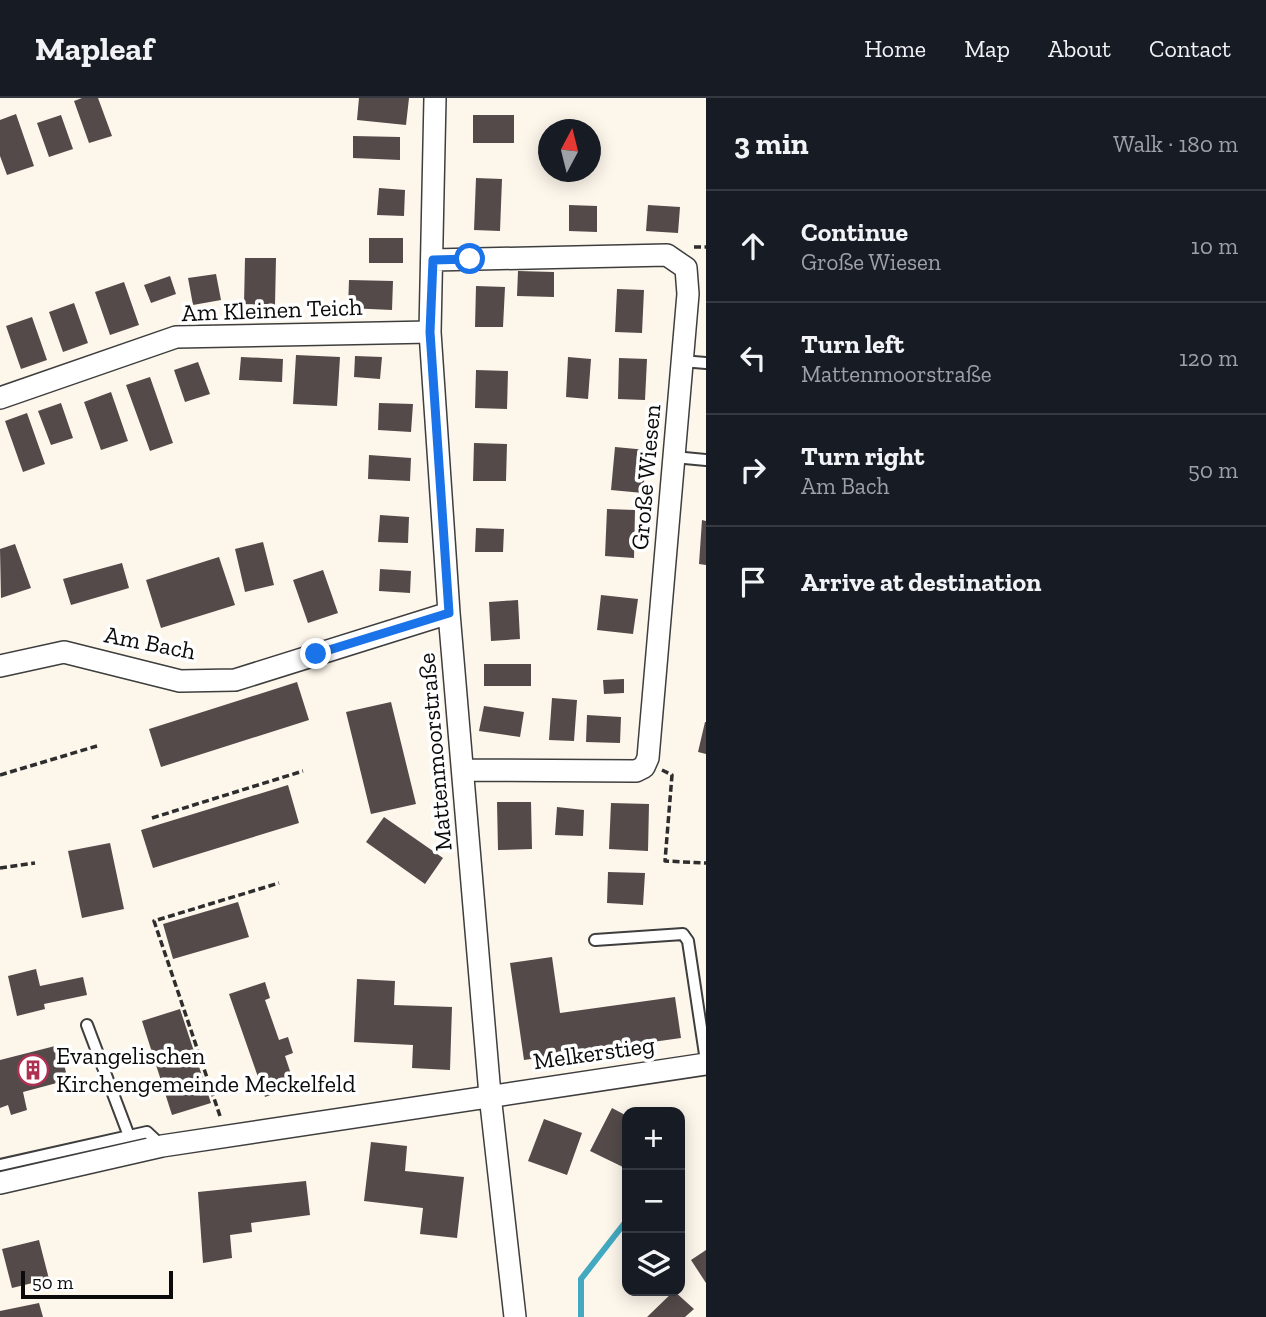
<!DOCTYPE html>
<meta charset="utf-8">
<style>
:root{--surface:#171b24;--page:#20242c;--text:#f1f3f6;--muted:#9ea1a6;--line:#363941}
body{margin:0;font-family:"Zilla Slab",serif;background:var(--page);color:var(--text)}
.controls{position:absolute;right:21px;bottom:21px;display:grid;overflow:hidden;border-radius:14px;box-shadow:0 4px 18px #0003}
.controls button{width:63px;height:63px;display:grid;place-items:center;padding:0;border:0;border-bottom:2px solid var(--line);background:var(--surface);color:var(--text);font:35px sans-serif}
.compass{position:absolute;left:538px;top:21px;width:63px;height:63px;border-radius:50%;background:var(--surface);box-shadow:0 4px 18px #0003;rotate:7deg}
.scale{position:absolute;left:21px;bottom:18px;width:152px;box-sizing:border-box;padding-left:7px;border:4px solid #0b0b0b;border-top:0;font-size:19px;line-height:24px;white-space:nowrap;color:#0b0b0b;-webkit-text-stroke:5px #fff;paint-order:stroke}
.stop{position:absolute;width:21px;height:21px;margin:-16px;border:5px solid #1a73e8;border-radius:50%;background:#fff}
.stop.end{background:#1a73e8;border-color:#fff;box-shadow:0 2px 7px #0008}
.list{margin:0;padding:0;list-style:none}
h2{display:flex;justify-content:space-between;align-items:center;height:91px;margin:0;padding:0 28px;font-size:30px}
h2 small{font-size:23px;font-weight:400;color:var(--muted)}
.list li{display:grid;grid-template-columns:46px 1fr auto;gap:21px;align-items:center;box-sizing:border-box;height:112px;padding:0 28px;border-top:2px solid var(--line)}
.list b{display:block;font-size:26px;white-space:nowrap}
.list p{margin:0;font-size:23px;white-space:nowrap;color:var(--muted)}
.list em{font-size:23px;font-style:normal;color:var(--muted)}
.icon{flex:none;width:38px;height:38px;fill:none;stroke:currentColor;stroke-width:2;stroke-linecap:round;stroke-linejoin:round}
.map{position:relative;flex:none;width:706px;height:1219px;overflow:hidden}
header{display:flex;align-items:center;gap:42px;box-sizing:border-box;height:98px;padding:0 35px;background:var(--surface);border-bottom:2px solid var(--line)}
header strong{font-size:33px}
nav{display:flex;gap:38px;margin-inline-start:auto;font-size:24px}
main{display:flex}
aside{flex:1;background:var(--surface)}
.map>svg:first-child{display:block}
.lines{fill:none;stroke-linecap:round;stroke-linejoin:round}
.stream{stroke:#42a9c0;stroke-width:6}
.building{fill:#534a49}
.service-casing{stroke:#3e3e3e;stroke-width:14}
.minor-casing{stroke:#3e3e3e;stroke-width:24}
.path{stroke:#2d2d2d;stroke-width:3.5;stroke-dasharray:7 3.5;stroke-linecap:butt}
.service{stroke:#fff;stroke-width:10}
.minor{stroke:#fff;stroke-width:21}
.route{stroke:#1a73e8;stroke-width:9}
.labels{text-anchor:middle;stroke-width:7;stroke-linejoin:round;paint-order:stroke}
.street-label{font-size:24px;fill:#0b0b0b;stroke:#fff}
.poi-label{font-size:24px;fill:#0b0b0b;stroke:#fff;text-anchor:start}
</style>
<header>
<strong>Mapleaf</strong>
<nav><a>Home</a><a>Map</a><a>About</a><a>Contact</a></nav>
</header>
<main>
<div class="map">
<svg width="706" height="1219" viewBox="0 0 706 1219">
<rect width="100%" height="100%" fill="#fdf6eb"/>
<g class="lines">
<path class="stream" d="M 581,1219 L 581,1181 L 627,1122"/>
</g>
<path class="building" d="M 82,0 L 98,0 L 112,38 L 89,45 L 74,3 Z
M 359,0 L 409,0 L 406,27 L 357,22 Z
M 16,16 L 34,68 L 7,77 L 0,58 L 0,22 Z
M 61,17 L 73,51 L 49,59 L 37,25 Z
M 473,17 L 514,17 L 514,45 L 473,45 Z
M 353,38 L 400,39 L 400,62 L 353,60 Z
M 476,80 L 502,81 L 500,133 L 474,132 Z
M 379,90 L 405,92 L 404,118 L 377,117 Z
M 569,107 L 597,108 L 597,134 L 569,133 Z
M 648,107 L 680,109 L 678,135 L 646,133 Z
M 369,140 L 403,140 L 403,165 L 369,165 Z
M 245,160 L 276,160 L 275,207 L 244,206 Z
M 518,173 L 554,174 L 554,199 L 517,198 Z
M 216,176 L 221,202 L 193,207 L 188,180 Z
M 170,178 L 176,196 L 151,205 L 144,187 Z
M 349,182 L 393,183 L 392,212 L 348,210 Z
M 124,184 L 139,227 L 110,237 L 95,194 Z
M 476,188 L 505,189 L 503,229 L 475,229 Z
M 617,191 L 644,192 L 642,235 L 615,234 Z
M 74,205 L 88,245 L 63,254 L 49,214 Z
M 32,219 L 47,262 L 21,271 L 6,228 Z
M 296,257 L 340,259 L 337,308 L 293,306 Z
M 355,258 L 382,259 L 380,281 L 354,279 Z
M 241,259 L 283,261 L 282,284 L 239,282 Z
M 568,259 L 591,261 L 588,301 L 566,299 Z
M 619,260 L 647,261 L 645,302 L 618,301 Z
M 198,264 L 210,296 L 185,304 L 174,272 Z
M 476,272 L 508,273 L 507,311 L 475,310 Z
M 150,279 L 173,345 L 150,353 L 126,287 Z
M 111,294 L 128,343 L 101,352 L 84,304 Z
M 61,305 L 73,340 L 51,347 L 38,313 Z
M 379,305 L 413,306 L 411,334 L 378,332 Z
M 27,315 L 45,366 L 23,374 L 5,323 Z
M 474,345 L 507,346 L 506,383 L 473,383 Z
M 615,349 L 647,352 L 643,395 L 611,392 Z
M 369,357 L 411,360 L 410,383 L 368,381 Z
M 607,411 L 635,412 L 634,460 L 605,458 Z
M 380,417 L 409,419 L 408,445 L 378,444 Z
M 702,422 L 706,423 L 706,467 L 699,466 Z
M 476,430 L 504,431 L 503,454 L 475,454 Z
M 263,444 L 274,487 L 245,494 L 235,451 Z
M 15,446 L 31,490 L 1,500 L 0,451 Z
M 219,459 L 235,507 L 161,530 L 146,482 Z
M 122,465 L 129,490 L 71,507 L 63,481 Z
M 380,471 L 411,473 L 410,495 L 379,493 Z
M 323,472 L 338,515 L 308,525 L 293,482 Z
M 601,497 L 638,501 L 633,536 L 597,532 Z
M 518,502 L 520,541 L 491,543 L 489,504 Z
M 484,566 L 531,566 L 531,588 L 484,588 Z
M 624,581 L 624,595 L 604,596 L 603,582 Z
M 297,584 L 309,622 L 161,669 L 149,631 Z
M 552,600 L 577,602 L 574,643 L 549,642 Z
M 391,604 L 416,706 L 371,716 L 346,614 Z
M 484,608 L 524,614 L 520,639 L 479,633 Z
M 587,617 L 621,619 L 620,645 L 586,644 Z
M 705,624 L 706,624 L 706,656 L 698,654 Z
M 288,687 L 299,725 L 153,770 L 141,732 Z
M 497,704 L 531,704 L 532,751 L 498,752 Z
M 611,705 L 649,706 L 648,753 L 609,751 Z
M 557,709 L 584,712 L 583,738 L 555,737 Z
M 384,719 L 443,760 L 425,786 L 366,744 Z
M 110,745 L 124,811 L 82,820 L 68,753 Z
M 608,774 L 645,775 L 643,807 L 607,805 Z
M 238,804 L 249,839 L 173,861 L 163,826 Z
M 552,859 L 560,915 L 675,899 L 681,940 L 524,962 L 510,865 Z
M 36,871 L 40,888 L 83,879 L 87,897 L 44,906 L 45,911 L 17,918 L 8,878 Z
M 357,881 L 395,883 L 394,907 L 452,909 L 450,972 L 412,970 L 413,947 L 354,944 Z
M 265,884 L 270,900 L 265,902 L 279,942 L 288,939 L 293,955 L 285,958 L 295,988 L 265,999 L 229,896 Z
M 180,911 L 211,1005 L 172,1017 L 142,923 Z
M 59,947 L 68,982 L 23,994 L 27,1012 L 11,1017 L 8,1007 L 0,1010 L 0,962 Z
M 612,1010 L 627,1018 L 627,1071 L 590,1053 Z
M 544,1021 L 582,1035 L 567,1077 L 528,1063 Z
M 371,1044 L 407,1048 L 405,1073 L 464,1079 L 457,1140 L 420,1136 L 423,1110 L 364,1103 Z
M 306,1083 L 310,1117 L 251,1125 L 252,1134 L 230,1137 L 232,1160 L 203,1165 L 198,1094 Z
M 39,1142 L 49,1181 L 12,1190 L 2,1151 Z
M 706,1152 L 706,1185 L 691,1162 Z
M 674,1193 L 694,1211 L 685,1219 L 647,1219 Z
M 39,1205 L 43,1219 L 0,1219 L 0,1213 Z"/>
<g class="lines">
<g class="service-casing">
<path id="service" d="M 682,263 L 706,265
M 674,359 L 706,362
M 595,842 L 683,836 L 688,843 L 706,963
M 87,927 L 129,1038
M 0,1067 L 147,1034 L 162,1048"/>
</g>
<g class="minor-casing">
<path id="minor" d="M 435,0 L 430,234 L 449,515 L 490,997 L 515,1219
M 433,162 L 667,157 L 686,170 L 688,196 L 648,660 L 644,669 L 636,673 L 464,672
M 0,300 L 176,239 L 430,234
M 0,568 L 64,554 L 180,583 L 235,582 L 449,515
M 0,1085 L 162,1048 L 706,966"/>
</g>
<path class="path" d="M 694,149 L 706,149
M 662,672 L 672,677 L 665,763 L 706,765
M 0,677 L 97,648
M 152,720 L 303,673
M 0,770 L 35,765
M 220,1018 L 154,823 L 279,785"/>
<use href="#service" class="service"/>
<use href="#minor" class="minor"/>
</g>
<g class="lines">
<path class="route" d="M 316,556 L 449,515 L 430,234 L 433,162 L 470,161"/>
</g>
<defs>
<g id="building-ring" transform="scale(1.575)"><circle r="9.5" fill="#fff" stroke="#ae3151" stroke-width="1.5"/><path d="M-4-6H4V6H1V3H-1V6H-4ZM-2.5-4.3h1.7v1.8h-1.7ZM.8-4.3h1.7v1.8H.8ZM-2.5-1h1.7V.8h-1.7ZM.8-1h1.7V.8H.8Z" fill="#ae3151"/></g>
</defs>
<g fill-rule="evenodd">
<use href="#building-ring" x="33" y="972"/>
</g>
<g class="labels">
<g class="street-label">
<text transform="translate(272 212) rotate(-2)" y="8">Am Kleinen Teich</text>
<text transform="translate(646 379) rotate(-85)" y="8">Große Wiesen</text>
<text transform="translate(150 545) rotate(11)" y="8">Am Bach</text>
<text transform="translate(435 654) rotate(-95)" y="8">Mattenmoorstraße</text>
<text transform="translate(594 955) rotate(-8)" y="8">Melkerstieg</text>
</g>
<g class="poi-label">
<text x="56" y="966">Evangelischen<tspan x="56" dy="28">Kirchengemeinde Meckelfeld</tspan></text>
</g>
</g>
</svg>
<div class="controls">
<button>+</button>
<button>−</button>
<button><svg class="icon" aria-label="layers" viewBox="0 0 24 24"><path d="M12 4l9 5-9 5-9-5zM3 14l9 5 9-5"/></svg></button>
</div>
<svg class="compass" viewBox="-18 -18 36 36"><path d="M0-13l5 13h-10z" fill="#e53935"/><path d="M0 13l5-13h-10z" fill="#9ea1a6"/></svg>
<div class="scale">50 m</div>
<div class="stop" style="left:470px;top:161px"></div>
<div class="stop end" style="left:316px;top:556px"></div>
</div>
<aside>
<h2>3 min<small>Walk · 180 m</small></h2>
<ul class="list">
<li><svg class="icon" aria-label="ahead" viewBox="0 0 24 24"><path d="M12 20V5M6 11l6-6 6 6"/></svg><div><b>Continue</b><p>Große Wiesen</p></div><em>10 m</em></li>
<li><svg class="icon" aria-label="left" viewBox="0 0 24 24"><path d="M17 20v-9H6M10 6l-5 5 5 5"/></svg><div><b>Turn left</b><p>Mattenmoorstraße</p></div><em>120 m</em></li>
<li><svg class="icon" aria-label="right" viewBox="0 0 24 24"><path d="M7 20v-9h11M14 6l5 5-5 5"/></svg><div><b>Turn right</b><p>Am Bach</p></div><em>50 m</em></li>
<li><svg class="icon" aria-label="arrive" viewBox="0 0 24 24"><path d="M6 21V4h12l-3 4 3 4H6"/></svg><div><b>Arrive at destination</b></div></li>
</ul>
</aside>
</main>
